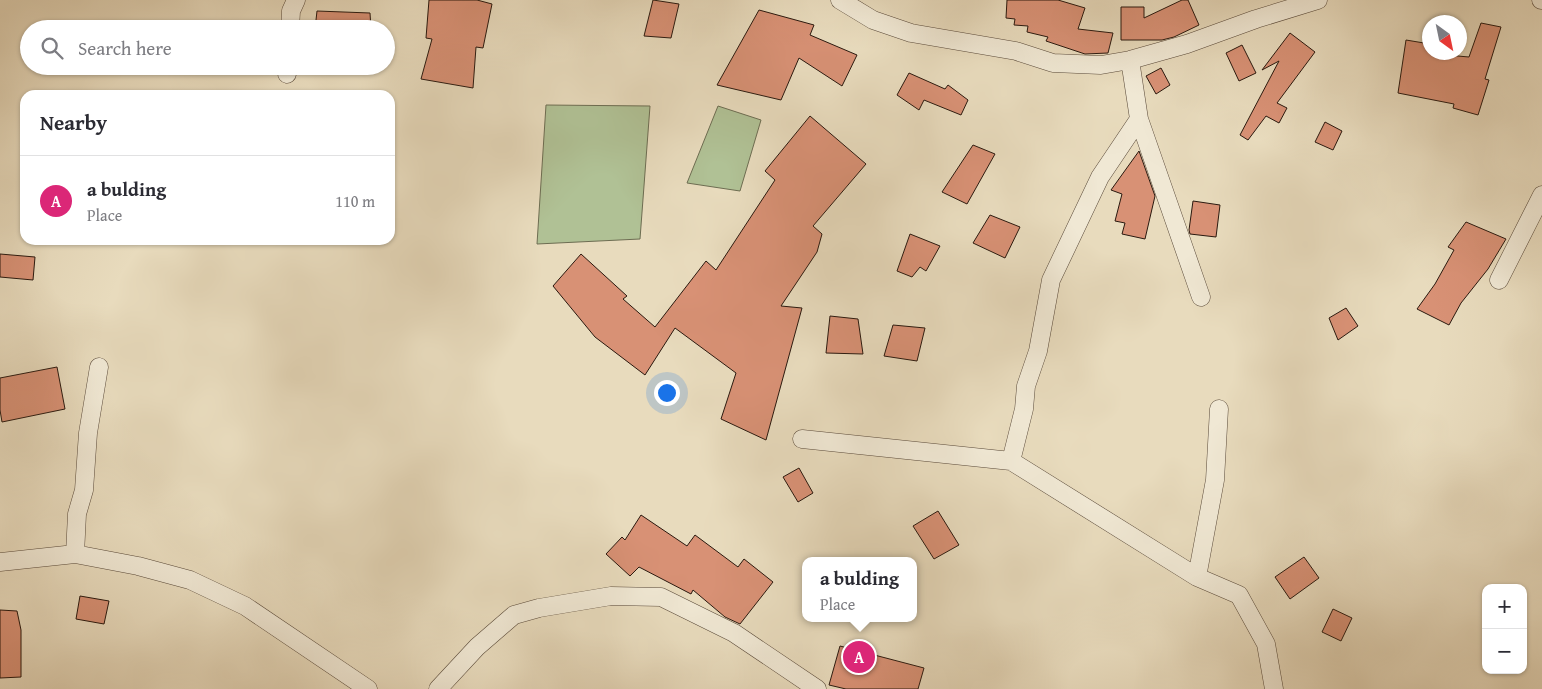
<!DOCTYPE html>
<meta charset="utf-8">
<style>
:root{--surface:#fff;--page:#f7f7f7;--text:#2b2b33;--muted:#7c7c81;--line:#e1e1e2;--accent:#db2777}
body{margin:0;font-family:"Gentium Book Plus",serif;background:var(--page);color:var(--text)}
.controls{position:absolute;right:15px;bottom:15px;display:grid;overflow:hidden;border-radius:10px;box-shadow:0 1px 4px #0004}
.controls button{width:45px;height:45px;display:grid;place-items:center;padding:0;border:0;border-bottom:1px solid var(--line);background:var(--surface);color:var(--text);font:25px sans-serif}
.compass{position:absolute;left:1422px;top:15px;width:45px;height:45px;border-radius:50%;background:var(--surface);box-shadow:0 1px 4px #0004;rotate:147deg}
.you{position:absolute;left:666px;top:392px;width:18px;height:18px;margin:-12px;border:4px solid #fff;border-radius:50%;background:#1a73e8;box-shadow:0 0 0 8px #1a73e833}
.badge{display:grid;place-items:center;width:32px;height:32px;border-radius:50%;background:var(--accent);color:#fff;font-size:16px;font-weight:700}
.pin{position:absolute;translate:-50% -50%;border:2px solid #fff;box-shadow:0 1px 5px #0006}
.popup{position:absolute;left:802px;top:557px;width:115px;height:65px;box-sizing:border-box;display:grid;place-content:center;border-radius:10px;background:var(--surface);filter:drop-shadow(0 1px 4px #0005);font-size:16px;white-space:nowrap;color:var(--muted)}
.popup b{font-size:19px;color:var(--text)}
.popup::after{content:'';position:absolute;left:50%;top:100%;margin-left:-10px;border:10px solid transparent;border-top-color:var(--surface)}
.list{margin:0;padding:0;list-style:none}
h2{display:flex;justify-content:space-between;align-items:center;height:65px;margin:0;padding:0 20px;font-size:21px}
h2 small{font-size:16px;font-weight:400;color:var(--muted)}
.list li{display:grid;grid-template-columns:32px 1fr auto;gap:15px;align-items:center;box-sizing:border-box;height:90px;padding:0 20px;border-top:1px solid var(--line)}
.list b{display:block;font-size:19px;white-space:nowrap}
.list p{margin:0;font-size:16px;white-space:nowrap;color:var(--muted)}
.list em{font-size:16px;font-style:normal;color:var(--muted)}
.icon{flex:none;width:28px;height:28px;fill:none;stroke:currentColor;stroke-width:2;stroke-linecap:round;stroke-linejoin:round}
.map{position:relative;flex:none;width:1542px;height:689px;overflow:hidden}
.search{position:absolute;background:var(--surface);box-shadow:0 1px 4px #0004;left:20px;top:20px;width:375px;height:55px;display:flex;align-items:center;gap:12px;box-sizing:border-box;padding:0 18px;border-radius:28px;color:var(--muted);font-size:19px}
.panel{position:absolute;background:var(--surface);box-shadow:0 1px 4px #0004;left:20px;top:90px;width:375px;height:155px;border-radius:15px}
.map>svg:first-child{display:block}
.green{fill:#b0c195;stroke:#6d6d52}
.building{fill:#d89175;stroke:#2a190f}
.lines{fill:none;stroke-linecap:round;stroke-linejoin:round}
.street-casing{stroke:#5a4a3a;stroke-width:19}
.street{stroke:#f0e8d4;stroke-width:18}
</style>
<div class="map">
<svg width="1542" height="689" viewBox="0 0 1542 689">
<rect width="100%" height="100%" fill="#e8dbbd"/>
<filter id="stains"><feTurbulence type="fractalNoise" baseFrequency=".004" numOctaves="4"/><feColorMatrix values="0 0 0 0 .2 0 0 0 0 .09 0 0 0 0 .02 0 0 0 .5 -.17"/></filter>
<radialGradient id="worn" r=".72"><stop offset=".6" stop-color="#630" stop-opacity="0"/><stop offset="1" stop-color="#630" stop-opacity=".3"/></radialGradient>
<path class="green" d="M 546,105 L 650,106 L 640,239 L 537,244 Z
M 718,106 L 761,120 L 740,191 L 687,183 Z"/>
<path class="building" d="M 429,0 L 477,0 L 492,4 L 483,48 L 476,47 L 473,88 L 421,79 L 432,39 L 426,38 Z
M 653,0 L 679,4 L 671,38 L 644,36 Z
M 1007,0 L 1058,0 L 1085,8 L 1078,29 L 1113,33 L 1108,53 L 1085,54 L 1046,41 L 1048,37 L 1027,32 L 1028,26 L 1014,25 L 1015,19 L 1006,18 Z
M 1182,0 L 1188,0 L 1199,25 L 1174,37 L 1162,40 L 1121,40 L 1121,7 L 1144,7 L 1144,18 Z
M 759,10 L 814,25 L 810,35 L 857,55 L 842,86 L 799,58 L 781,100 L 717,85 Z
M 317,11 L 370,13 L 371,29 L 315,29 Z
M 1481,23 L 1501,27 L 1485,79 L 1489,80 L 1478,115 L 1453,108 L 1454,104 L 1398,93 L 1406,40 L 1430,44 L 1430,52 L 1435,52 L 1435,54 L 1469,57 Z
M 1290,33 L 1315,52 L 1277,103 L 1287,108 L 1279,123 L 1266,116 L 1248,140 L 1240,135 L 1279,61 L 1262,70 Z
M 1242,45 L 1256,73 L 1239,81 L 1226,53 Z
M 1161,68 L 1170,85 L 1156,94 L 1146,76 Z
M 909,73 L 945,89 L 948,85 L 968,100 L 961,115 L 924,100 L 919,110 L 897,95 Z
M 810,116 L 866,164 L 813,226 L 822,234 L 817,252 L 781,306 L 802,308 L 766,440 L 721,419 L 736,373 L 675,328 L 645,375 L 595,337 L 553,286 L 581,254 L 627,296 L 623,299 L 655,327 L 706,261 L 716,270 L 775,180 L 765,171 Z
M 1325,122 L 1342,131 L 1333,150 L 1315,142 Z
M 973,145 L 995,154 L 967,204 L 942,192 Z
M 1139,151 L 1155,196 L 1145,239 L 1122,234 L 1125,223 L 1115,221 L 1122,194 L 1111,190 Z
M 1193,201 L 1220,205 L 1216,237 L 1190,234 L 1189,230 Z
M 990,215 L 1020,227 L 1005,258 L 973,243 Z
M 1466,222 L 1506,239 L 1488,269 L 1461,303 L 1449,325 L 1417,309 L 1435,284 L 1454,250 L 1448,247 Z
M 910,234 L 940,246 L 926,271 L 920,267 L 912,277 L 897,271 Z
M 0,254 L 35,257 L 33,280 L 0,277 Z
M 1346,308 L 1358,326 L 1338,340 L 1329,318 Z
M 830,316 L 858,319 L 863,354 L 826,353 Z
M 893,325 L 925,328 L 917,361 L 884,356 Z
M 57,367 L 65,409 L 2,422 L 0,410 L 0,378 Z
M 799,468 L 813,493 L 798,502 L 783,477 Z
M 938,511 L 959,545 L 934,559 L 913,526 Z
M 641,515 L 687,546 L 695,535 L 738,567 L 744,559 L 773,582 L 740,624 L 725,617 L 693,590 L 691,594 L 639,567 L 630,576 L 606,554 L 622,537 L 625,540 Z
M 1304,557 L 1319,578 L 1290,599 L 1275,577 Z
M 80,596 L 109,601 L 104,624 L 76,619 Z
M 1333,609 L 1352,618 L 1341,641 L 1322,632 Z
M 0,610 L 17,611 L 21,630 L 21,677 L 0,678 Z
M 840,646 L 924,668 L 918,689 L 846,689 L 829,685 Z"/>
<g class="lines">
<g class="street-casing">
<path id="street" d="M 840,0 L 873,20 L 911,33 L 1016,51 L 1053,63 L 1101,65 L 1130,60 L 1187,44 L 1256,19 L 1318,0
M 1541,0 L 1542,0
M 290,29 L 291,11 L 296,0
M 1130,60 L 1139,119 L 1201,297
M 287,74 L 288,66
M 1499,280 L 1542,195
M 802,439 L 1011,461 L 1024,409 L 1026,386 L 1038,351 L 1051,280 L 1100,177 L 1139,119
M 1011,461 L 1197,577 L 1239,595 L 1266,644 L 1274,689
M 75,554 L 77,514 L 84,490 L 88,433 L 99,367
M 0,562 L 75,554 L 138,566 L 190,580 L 245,606 L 368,689
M 1197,577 L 1215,480 L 1219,409
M 438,689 L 477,647 L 514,615 L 539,608 L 611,596 L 661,597 L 734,633 L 817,689"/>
</g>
<use href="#street" class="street"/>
</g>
<rect width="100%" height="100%" filter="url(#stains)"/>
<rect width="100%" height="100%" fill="url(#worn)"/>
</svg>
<div class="controls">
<button>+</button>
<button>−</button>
</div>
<svg class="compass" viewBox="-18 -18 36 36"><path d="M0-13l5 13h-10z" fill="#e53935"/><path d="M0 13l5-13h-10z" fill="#7c7c81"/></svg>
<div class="you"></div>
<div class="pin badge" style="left:859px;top:657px">A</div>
<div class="popup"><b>a bulding</b>Place</div>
<div class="search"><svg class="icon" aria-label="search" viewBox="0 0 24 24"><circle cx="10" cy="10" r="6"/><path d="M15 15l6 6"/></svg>Search here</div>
<section class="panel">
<h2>Nearby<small></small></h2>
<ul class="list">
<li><span class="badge">A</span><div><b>a bulding</b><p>Place</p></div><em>110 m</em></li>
</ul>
</section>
</div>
